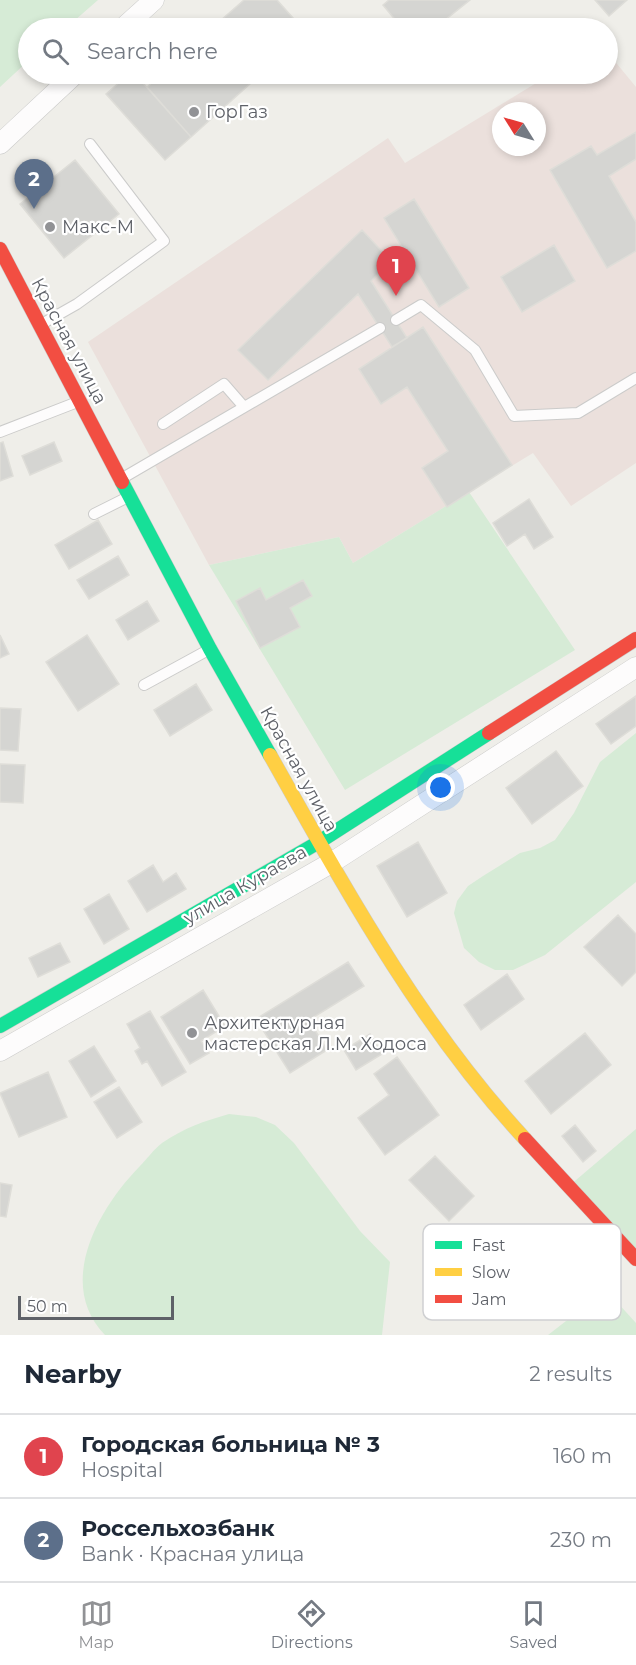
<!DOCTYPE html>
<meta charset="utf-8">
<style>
:root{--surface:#fff;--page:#f2f2f3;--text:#1f2937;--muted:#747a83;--line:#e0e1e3;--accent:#919295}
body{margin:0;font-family:Montserrat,sans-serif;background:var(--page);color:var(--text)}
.compass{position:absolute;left:492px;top:102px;width:54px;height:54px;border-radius:50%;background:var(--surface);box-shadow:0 3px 9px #0003;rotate:307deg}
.scale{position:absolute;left:18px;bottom:15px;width:156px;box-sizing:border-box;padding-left:6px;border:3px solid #5e6168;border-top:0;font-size:16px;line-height:21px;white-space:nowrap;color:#5e6168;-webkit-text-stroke:4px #fff;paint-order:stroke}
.you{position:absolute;left:441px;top:788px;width:21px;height:21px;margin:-15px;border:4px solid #fff;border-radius:50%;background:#1a73e8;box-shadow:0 0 0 9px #1a73e833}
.badge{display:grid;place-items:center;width:39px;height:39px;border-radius:50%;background:var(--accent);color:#fff;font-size:20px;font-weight:700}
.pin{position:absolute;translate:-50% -50px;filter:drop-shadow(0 2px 3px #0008)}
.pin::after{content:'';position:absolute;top:32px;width:21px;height:18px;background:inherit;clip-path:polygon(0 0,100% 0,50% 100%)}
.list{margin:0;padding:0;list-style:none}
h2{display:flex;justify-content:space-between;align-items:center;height:78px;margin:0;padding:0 24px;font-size:26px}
h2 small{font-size:20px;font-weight:400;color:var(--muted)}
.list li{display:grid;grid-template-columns:39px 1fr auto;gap:18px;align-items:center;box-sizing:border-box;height:84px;padding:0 24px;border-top:2px solid var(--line)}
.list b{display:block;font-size:22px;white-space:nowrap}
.list p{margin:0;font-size:20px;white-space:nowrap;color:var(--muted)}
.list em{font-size:20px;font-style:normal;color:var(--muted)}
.icon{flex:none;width:33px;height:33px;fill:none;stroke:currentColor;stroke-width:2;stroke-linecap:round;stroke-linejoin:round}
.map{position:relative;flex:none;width:636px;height:1335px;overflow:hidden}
.search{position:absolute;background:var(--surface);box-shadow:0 3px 9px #0003;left:18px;right:18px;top:18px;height:66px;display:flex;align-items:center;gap:15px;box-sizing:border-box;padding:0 21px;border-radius:33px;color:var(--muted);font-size:22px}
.sheet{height:246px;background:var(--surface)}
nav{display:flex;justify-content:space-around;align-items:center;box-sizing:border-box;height:84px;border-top:2px solid var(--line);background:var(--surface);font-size:16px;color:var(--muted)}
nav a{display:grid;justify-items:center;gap:3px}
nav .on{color:var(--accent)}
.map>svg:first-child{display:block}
.medical{fill:#ebe0dc;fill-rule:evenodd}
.green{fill:#d6ebd6}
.building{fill:#d5d5d2;stroke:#deddd8;stroke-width:1.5}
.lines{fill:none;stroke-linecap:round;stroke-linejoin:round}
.lane-casing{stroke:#cbcbca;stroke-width:12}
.street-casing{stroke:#cbcbca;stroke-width:21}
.fast-casing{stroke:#cbcccb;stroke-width:15}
.slow-casing{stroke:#cbcccb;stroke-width:15}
.jam-casing{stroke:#cbcccb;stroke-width:15}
.lane{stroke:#fdfcfc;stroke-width:10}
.street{stroke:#fdfcfc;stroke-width:20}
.fast{stroke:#16e098;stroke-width:14}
.slow{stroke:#ffcf43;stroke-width:14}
.jam{stroke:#f24e42;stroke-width:14}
.poi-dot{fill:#919295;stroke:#fff;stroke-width:2}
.labels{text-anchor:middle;stroke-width:4.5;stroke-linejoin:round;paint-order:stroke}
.poi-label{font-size:18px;fill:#5e6168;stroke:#fff;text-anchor:start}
.street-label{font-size:18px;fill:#5e6168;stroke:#fff}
.key{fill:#fff;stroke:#cfd0d2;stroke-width:1.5}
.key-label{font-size:16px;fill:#5e6168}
</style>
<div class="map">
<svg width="636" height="1335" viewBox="0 0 636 1335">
<rect width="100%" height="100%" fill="#efeee9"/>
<path class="medical" d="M 608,53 L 636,87 L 636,463 L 571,506 L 533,453 L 353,563 L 339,537 L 209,565 L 88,342 L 388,138 L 405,163 L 551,74 L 608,74 ZM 501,111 L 537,111 L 537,147 L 501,147 Z"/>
<path class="green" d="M 0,0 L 98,0 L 66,28 L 28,28 L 28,61 L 0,87 Z
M 469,492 L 575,650 L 345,790 L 209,565 L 339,537 L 353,563 Z
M 636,733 L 636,882 L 545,955 L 513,970 L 495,970 L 479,962 L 464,948 L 454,913 L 457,901 L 468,886 L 483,876 L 520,853 L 540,848 L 555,840 L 574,813 L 600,762 Z
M 229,1114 L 256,1117 L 275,1125 L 294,1143 L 360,1231 L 390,1262 L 382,1335 L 105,1335 C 55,1283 99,1208 140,1166 C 147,1159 154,1149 162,1143 C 184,1128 204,1121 229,1114 Z
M 636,1129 L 636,1259 L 569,1186 Z
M 606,1290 L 636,1323 L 636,1335 L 548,1335 Z"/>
<path class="building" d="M 244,0 L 277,0 L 302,28 L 212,28 Z
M 389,0 L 470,0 L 435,28 L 402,28 L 383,5 Z
M 595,0 L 627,0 L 609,16 Z
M 129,74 L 135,74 L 191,137 L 165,160 L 106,94 Z
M 162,74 L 261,74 L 191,137 L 147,87 Z
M 636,132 L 636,159 L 609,176 L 636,222 L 636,251 L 607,268 L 550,170 L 591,146 L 597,155 Z
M 75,160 L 119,214 L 64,258 L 20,204 Z
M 414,199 L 469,288 L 439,307 L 384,218 Z
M 362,230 L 391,261 L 371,281 L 407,338 L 392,347 L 358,294 L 268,380 L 238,350 Z
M 554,245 L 575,281 L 522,312 L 501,277 Z
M 423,327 L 512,465 L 447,507 L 422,468 L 448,451 L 407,387 L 381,404 L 359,369 Z
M 3,442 L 13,476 L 0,481 L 0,443 Z
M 54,442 L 62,461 L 30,475 L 22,456 Z
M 529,499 L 553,537 L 534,549 L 525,534 L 507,546 L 493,523 Z
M 98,520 L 112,544 L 69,569 L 55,545 Z
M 118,556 L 129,575 L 89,599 L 77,580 Z
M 303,580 L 312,596 L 290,608 L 300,627 L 260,648 L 236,601 L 260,588 L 266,600 Z
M 147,601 L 159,621 L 128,640 L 116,620 Z
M 0,635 L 9,654 L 0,658 Z
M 87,635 L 119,684 L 78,711 L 46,662 Z
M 196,684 L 212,710 L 170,736 L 154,710 Z
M 636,696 L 636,726 L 611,744 L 596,724 Z
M 0,708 L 21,709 L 18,751 L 0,750 Z
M 556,751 L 583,786 L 532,824 L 506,788 Z
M 0,764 L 25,765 L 23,803 L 0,802 Z
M 418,842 L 447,893 L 407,917 L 377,866 Z
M 153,865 L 163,882 L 176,873 L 186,889 L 147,912 L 128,881 Z
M 109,894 L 129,929 L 104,944 L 84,909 Z
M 618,915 L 636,934 L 636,972 L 622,986 L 584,947 Z
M 60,943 L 70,962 L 38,977 L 29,958 Z
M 348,962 L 364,986 L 309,1020 L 327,1050 L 290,1073 L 256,1019 Z
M 507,974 L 524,999 L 481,1030 L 464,1005 Z
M 203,990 L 225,1026 L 201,1041 L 209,1053 L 190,1064 L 161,1017 Z
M 150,1011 L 186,1072 L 162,1086 L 147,1061 L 142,1064 L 135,1051 L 140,1048 L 127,1024 Z
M 585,1033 L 611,1065 L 551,1114 L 525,1081 Z
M 370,1034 L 382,1054 L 356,1070 L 344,1050 Z
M 94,1046 L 116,1081 L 91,1097 L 69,1061 Z
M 397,1057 L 439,1115 L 385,1155 L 358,1118 L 389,1095 L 374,1074 Z
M 48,1072 L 67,1117 L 19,1137 L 0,1093 Z
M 119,1087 L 142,1122 L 117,1138 L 94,1102 Z
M 575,1125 L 596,1151 L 583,1162 L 562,1136 Z
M 435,1156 L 474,1196 L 449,1221 L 409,1180 Z
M 0,1183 L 12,1185 L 6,1217 L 0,1216 Z"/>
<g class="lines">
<g class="lane-casing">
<path id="lane" d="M 396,320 L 421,305 L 475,350 L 514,416 L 578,413 L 636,378
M 40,325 L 77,304 L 164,241 L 90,144
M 163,424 L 224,384 L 244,407
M 0,432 L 80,401
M 121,479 L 380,328
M 94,514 L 130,496
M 144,685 L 210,649"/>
</g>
<g class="street-casing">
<path id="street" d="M 123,28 L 154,0
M 0,144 L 75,74
M 0,1051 L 331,863 L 636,667"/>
</g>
<g class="fast-casing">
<path id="fast" d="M 122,482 L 210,649 L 270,755
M 0,1026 L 319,842 L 489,733"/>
</g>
<g class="slow-casing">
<path id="slow" d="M 270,755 C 345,888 420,1026 525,1139"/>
</g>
<g class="jam-casing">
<path id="jam" d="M 0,249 L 122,482
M 489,733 L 636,639
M 525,1139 L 636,1259"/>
</g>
<use href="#lane" class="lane"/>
<use href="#street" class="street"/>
<use href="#fast" class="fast"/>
<use href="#slow" class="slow"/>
<use href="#jam" class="jam"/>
</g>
<g class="poi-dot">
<circle cx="194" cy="112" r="6"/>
<circle cx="50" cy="227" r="6"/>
<circle cx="192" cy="1033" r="6"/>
</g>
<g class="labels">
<g class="poi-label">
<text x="206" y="118">ГорГаз</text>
<text x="62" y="233">Макс-М</text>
<text x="204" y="1029">Архитектурная<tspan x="204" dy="21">мастерская Л.М. Ходоса</tspan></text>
</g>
<g class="street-label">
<text transform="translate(69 341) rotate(62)" y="6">Красная улица</text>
<text transform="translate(299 769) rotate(61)" y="6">Красная улица</text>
<text transform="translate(245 885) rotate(-30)" y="6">улица Кураева</text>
</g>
</g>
<rect x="423" y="1224" width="198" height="96" rx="9" class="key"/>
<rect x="435" y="1241" width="27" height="8" fill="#16e098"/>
<rect x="435" y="1268" width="27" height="8" fill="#ffcf43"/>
<rect x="435" y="1295" width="27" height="8" fill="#f24e42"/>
<g class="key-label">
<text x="472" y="1251">Fast</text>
<text x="472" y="1278">Slow</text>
<text x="472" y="1305">Jam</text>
</g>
</svg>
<svg class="compass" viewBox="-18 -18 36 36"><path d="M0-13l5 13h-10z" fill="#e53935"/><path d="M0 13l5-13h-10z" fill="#747a83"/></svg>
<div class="scale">50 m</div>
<div class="you"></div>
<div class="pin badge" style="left:396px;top:296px;background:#e0444e">1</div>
<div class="pin badge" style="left:34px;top:209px;background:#5c6f8a">2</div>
<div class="search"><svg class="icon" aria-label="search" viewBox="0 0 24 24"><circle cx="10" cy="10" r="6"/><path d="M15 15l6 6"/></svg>Search here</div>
</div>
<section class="sheet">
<h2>Nearby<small>2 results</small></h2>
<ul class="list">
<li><span class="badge" style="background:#e0444e">1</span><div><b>Городская больница № 3</b><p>Hospital</p></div><em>160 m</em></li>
<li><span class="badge" style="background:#5c6f8a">2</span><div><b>Россельхозбанк</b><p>Bank · Красная улица</p></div><em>230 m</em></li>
</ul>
</section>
<nav>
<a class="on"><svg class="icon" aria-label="map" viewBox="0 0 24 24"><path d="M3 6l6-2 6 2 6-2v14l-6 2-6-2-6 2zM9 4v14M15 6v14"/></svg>Map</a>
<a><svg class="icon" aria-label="directions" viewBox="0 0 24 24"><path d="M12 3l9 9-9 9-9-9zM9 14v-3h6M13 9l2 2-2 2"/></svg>Directions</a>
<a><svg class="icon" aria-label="saved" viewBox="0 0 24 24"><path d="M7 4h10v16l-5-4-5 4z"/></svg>Saved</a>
</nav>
